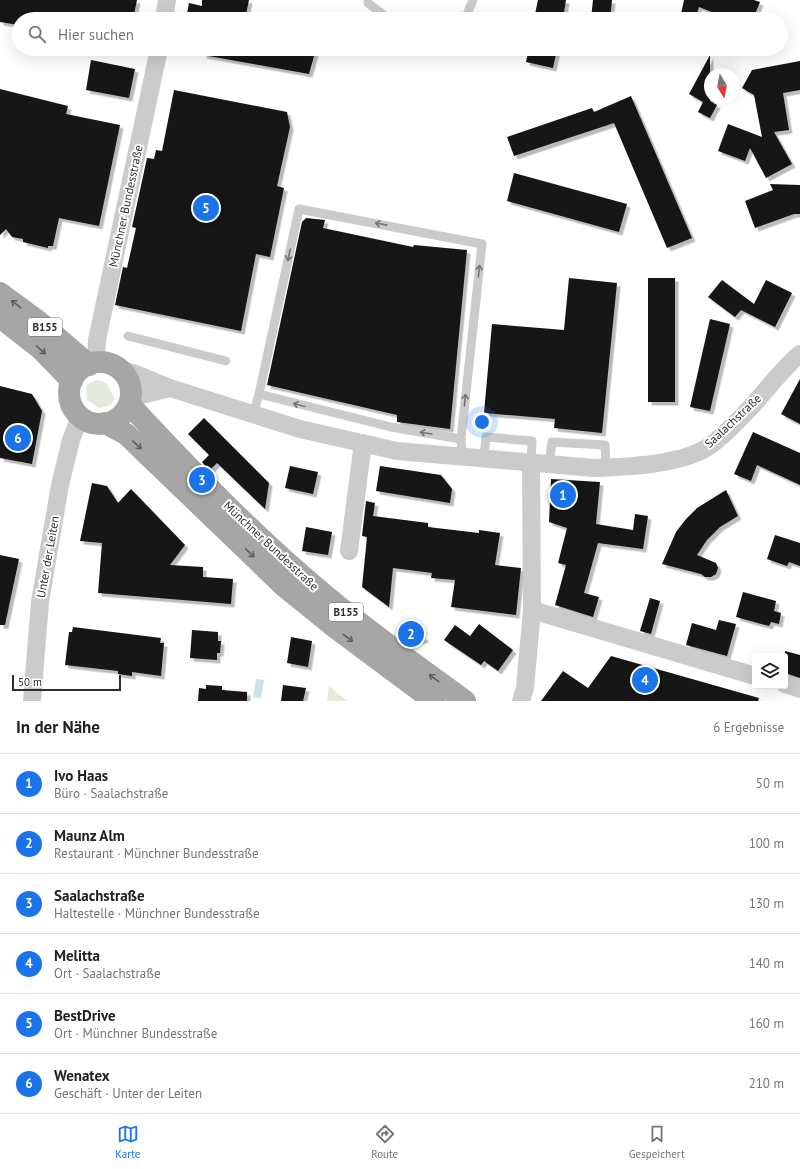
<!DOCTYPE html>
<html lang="de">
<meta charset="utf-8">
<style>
:root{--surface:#fff;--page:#f6f6f6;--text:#202124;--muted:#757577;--line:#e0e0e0;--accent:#1a73e8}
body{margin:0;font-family:"PT Sans",sans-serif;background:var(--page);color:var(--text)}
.controls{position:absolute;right:12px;bottom:12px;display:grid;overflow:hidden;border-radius:4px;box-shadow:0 4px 16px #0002}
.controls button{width:36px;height:36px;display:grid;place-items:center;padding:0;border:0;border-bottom:1px solid var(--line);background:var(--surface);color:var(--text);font:20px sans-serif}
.compass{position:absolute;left:704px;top:68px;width:36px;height:36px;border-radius:50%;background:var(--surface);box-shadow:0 4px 16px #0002;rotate:170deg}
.scale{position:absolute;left:12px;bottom:10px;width:109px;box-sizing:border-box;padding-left:4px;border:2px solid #2e2e2e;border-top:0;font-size:11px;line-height:14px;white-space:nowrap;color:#2e2e2e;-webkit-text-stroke:3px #fff;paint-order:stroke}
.you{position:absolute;left:482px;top:422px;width:14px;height:14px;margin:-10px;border:3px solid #fff;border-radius:50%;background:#1a73e8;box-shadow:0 0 0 6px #1a73e833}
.badge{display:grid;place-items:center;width:26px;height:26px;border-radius:50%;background:var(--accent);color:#fff;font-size:13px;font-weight:700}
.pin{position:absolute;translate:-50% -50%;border:2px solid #fff;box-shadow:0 1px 4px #0006}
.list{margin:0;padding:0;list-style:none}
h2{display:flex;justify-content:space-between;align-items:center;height:52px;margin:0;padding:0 16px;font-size:17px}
h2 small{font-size:13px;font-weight:400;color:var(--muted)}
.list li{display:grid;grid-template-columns:26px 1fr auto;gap:12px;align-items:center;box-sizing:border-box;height:60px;padding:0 16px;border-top:1px solid var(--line)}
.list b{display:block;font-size:15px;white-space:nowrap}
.list p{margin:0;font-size:13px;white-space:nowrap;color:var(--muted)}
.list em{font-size:13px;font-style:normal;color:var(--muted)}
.icon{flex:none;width:22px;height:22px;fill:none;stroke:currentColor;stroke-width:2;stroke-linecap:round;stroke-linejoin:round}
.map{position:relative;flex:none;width:800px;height:701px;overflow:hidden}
.search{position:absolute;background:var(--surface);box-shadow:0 4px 16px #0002;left:12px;right:12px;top:12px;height:44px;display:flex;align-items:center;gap:10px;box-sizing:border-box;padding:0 14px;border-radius:22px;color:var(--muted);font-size:15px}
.sheet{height:412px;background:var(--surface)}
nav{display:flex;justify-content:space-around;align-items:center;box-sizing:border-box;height:56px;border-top:1px solid var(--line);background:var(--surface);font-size:11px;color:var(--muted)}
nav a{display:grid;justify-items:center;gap:2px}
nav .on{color:var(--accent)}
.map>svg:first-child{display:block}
.green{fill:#e5ebdb}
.water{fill:#c7e1eb}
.building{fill:#151515;filter:url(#shadow)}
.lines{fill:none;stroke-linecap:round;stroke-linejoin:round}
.service{stroke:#cbcbcb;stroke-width:9}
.minor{stroke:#cbcbcb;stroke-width:18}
.primary{stroke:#a6a6a6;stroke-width:22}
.oneway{stroke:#757575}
.oneway2{stroke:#5e5e5e}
.labels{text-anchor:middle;stroke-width:4;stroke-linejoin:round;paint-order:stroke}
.shield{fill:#fff;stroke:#6d6d6d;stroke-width:1}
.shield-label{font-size:11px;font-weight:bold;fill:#2e2e2e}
.street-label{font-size:12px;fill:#2e2e2e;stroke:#fff}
</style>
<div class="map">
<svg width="800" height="701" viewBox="0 0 800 701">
<defs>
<filter id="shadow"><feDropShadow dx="3.5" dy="3.5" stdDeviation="0" flood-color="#0004"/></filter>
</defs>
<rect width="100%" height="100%" fill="#fff"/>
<path class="green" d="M 95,380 C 110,380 109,391 115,398 L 111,405 L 99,408 L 87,400 L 86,385 Z
M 329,686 L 347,701 L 327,701 Z"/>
<path class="water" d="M 256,679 L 264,680 L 261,698 L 253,697 Z"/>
<path class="building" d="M 0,0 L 137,0 L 133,19 L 19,19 L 19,25 L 0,22 Z
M 202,0 L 249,0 L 245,19 L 186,19 L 189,3 L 202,6 Z
M 538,0 L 566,0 L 563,19 L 534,19 Z
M 593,0 L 612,0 L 610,19 L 591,19 Z
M 684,0 L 754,0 L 760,2 L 753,19 L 729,19 L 699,7 L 695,19 L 680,19 Z
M 204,49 L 316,49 L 309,74 L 203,55 Z
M 529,49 L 557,49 L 553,68 L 526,62 Z
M 710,55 L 710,101 L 717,105 L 710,118 L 698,112 L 703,102 L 689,94 Z
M 91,60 L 135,69 L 129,98 L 86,90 Z
M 800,61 L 800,90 L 783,93 L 789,130 L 774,132 L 792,164 L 766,178 L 750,148 L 745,161 L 718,151 L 728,124 L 762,137 L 754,95 L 742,88 L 752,70 Z
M 0,89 L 68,106 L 66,114 L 120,125 L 99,226 L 59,218 L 53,246 L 48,246 L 48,248 L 23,242 L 23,239 L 12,237 L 6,229 L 0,235 Z
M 174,90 L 287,112 L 290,127 L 277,186 L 284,188 L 270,257 L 256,254 L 241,331 L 115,305 L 123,267 L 127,268 L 136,228 L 132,227 L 147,158 L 154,159 L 156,150 L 162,151 Z
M 631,96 L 692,238 L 667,248 L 614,123 L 514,156 L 507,137 L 592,108 L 594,112 Z
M 514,173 L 627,204 L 619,232 L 507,201 Z
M 770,184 L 800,185 L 800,214 L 794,214 L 755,228 L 745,201 L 773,190 Z
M 306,218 L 325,220 L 323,228 L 413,247 L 414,245 L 467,250 L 450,429 L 397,422 L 397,415 L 267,385 L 302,222 Z
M 569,278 L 617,283 L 602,433 L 554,428 L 555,419 L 484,413 L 492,324 L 564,330 Z
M 648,278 L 675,278 L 675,402 L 648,402 Z
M 722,280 L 754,304 L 766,280 L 792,293 L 775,327 L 741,310 L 735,317 L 708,297 Z
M 710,319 L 730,324 L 710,411 L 690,407 Z
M 800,379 L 800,424 L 781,414 Z
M 0,386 L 32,394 L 42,411 L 32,464 L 0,458 Z
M 204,418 L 269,483 L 265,509 L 217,463 L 209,471 L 202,462 L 209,455 L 188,434 Z
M 753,432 L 800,453 L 800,485 L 757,465 L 751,481 L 734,474 Z
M 290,466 L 318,472 L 313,494 L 285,488 Z
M 380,466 L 441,475 L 452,489 L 450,503 L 376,491 Z
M 551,479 L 600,482 L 596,524 L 633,530 L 635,514 L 648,516 L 643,549 L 598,543 L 584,593 L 599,597 L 593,617 L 555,605 L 566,565 L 558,563 L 567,528 L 549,522 Z
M 92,483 L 107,486 L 118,503 L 131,489 L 185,545 L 170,565 L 203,567 L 203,577 L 233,579 L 231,604 L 98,593 L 102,543 L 80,541 Z
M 726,490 L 738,516 L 720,527 L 707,540 L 697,555 L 716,563 L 718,568 L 716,574 L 711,577 L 705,577 L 701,574 L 662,564 L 676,532 L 686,519 L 697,508 Z
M 366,501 L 375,503 L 373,516 L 428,523 L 428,527 L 479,533 L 479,530 L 500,533 L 495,565 L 521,568 L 516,615 L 451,607 L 455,580 L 431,578 L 432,573 L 393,568 L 389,607 L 362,587 L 367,537 L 362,536 Z
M 306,527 L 332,532 L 328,555 L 302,551 Z
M 775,535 L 800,543 L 800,566 L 789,562 L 787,566 L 767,559 Z
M 0,555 L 19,559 L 5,625 L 0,625 Z
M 743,592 L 776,601 L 774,611 L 781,613 L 779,624 L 771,622 L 769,626 L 736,617 Z
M 650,598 L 660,601 L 651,634 L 640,631 Z
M 719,620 L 736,624 L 727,656 L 686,645 L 692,623 L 716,630 Z
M 479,624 L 513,650 L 498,671 L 484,661 L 481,665 L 444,640 L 455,625 L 470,636 Z
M 409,626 L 426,639 L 411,642 L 403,637 L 402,632 Z
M 73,627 L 161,638 L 160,643 L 164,643 L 161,676 L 132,672 L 132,676 L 118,674 L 118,671 L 65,665 L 69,632 L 72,632 Z
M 192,630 L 218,632 L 218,641 L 221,641 L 220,653 L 217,653 L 217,660 L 190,658 Z
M 291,637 L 312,641 L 308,667 L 287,663 Z
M 785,651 L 800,655 L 800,678 L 785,673 Z
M 611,656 L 759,698 L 758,701 L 541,701 L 563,671 L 588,688 Z
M 206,685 L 222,686 L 222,690 L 247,692 L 247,701 L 198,701 L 199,688 L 206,689 Z
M 283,685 L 306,688 L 303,701 L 281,701 Z"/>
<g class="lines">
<path class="service" d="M 368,0 L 368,3 L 389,19
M 465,19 L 473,0
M 428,49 L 446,51 L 448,49
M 128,336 L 226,361
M 259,394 L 299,209 L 482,244 L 461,439
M 253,415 L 259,394 L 391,427 L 461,439 L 462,456
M 484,458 L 486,437 L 532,441 L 531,463
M 549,464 L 552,442 L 605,445 L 606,468"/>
<path class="minor" d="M 164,19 L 167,0
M 96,363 L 97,340 L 159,49
M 121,370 L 136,374 L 170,388 L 300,429 L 397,451 L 594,468 C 626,467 680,465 708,447 C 720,439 740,419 750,408 C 767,390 781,370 800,354
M 130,398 L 170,388
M 349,551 L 363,443
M 532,610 L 755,676
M 785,684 L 800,689
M 32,701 L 40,602 L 60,485 L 71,440 L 80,417
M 521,701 L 525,688 L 532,610 L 531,463"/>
<path class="primary" d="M 0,293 L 38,321 L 89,365
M 0,317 L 41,349 L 72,381
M69 393a31 31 0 1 1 62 0a31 31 0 1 1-62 0Z
M 129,404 C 191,471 256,538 327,597 C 371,634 419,667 465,701
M 105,423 L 126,434 L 285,587 L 337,629 L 434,701"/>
</g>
<defs><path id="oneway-shaft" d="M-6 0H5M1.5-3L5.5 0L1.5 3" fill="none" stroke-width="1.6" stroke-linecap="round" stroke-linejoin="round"/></defs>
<g class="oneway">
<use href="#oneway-shaft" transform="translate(381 224) rotate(-169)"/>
<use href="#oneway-shaft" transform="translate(289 255) rotate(102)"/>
<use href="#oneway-shaft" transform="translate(479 271) rotate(-84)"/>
<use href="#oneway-shaft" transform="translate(465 400) rotate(-84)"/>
<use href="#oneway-shaft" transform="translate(299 405) rotate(-165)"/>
<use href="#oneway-shaft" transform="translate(426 433) rotate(-171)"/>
</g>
<g class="oneway2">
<use href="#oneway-shaft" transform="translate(16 304) rotate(-143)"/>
<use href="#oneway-shaft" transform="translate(41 350) rotate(42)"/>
<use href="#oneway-shaft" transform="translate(137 445) rotate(43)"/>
<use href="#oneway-shaft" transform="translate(250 553) rotate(44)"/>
<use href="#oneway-shaft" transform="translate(348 638) rotate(36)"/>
<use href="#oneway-shaft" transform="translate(434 678) rotate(-144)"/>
</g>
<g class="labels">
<g class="shield">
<rect x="28" y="318" width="34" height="18" rx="3"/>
<rect x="329" y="603" width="34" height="18" rx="3"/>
</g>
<g class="shield-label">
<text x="45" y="331">B155</text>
<text x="346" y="616">B155</text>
</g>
<g class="street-label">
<text transform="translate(126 206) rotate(-78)" y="4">Münchner Bundesstraße</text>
<text transform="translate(733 421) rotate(-43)" y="4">Saalachstraße</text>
<text transform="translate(271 546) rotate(43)" y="4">Münchner Bundesstraße</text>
<text transform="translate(48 557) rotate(-80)" y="4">Unter der Leiten</text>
</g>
</g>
</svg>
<div class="controls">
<button><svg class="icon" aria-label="layers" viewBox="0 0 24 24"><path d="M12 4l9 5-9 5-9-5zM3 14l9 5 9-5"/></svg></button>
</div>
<svg class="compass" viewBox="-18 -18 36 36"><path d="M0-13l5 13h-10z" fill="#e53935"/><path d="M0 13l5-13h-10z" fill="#757577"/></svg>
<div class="scale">50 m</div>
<div class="you"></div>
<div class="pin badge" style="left:563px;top:495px">1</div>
<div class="pin badge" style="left:411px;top:634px">2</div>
<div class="pin badge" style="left:202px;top:480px">3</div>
<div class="pin badge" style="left:645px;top:680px">4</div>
<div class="pin badge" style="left:206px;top:208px">5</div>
<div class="pin badge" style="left:18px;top:438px">6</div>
<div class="search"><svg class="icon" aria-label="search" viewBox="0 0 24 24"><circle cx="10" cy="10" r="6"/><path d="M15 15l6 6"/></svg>Hier suchen</div>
</div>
<section class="sheet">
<h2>In der Nähe<small>6 Ergebnisse</small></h2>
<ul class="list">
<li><span class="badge">1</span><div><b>Ivo Haas</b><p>Büro · Saalachstraße</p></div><em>50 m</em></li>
<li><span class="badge">2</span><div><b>Maunz Alm</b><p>Restaurant · Münchner Bundesstraße</p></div><em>100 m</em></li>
<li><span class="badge">3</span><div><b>Saalachstraße</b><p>Haltestelle · Münchner Bundesstraße</p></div><em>130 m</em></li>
<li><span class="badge">4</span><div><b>Melitta</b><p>Ort · Saalachstraße</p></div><em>140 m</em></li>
<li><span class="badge">5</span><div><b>BestDrive</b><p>Ort · Münchner Bundesstraße</p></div><em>160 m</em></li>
<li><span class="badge">6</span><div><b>Wenatex</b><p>Geschäft · Unter der Leiten</p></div><em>210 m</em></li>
</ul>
</section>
<nav>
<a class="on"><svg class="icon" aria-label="map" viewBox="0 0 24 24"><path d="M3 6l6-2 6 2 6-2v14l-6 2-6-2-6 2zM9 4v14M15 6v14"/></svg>Karte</a>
<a><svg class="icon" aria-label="directions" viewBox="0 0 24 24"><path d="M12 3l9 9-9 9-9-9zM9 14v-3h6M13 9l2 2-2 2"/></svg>Route</a>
<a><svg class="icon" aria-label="saved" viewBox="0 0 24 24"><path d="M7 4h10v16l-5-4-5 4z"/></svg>Gespeichert</a>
</nav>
